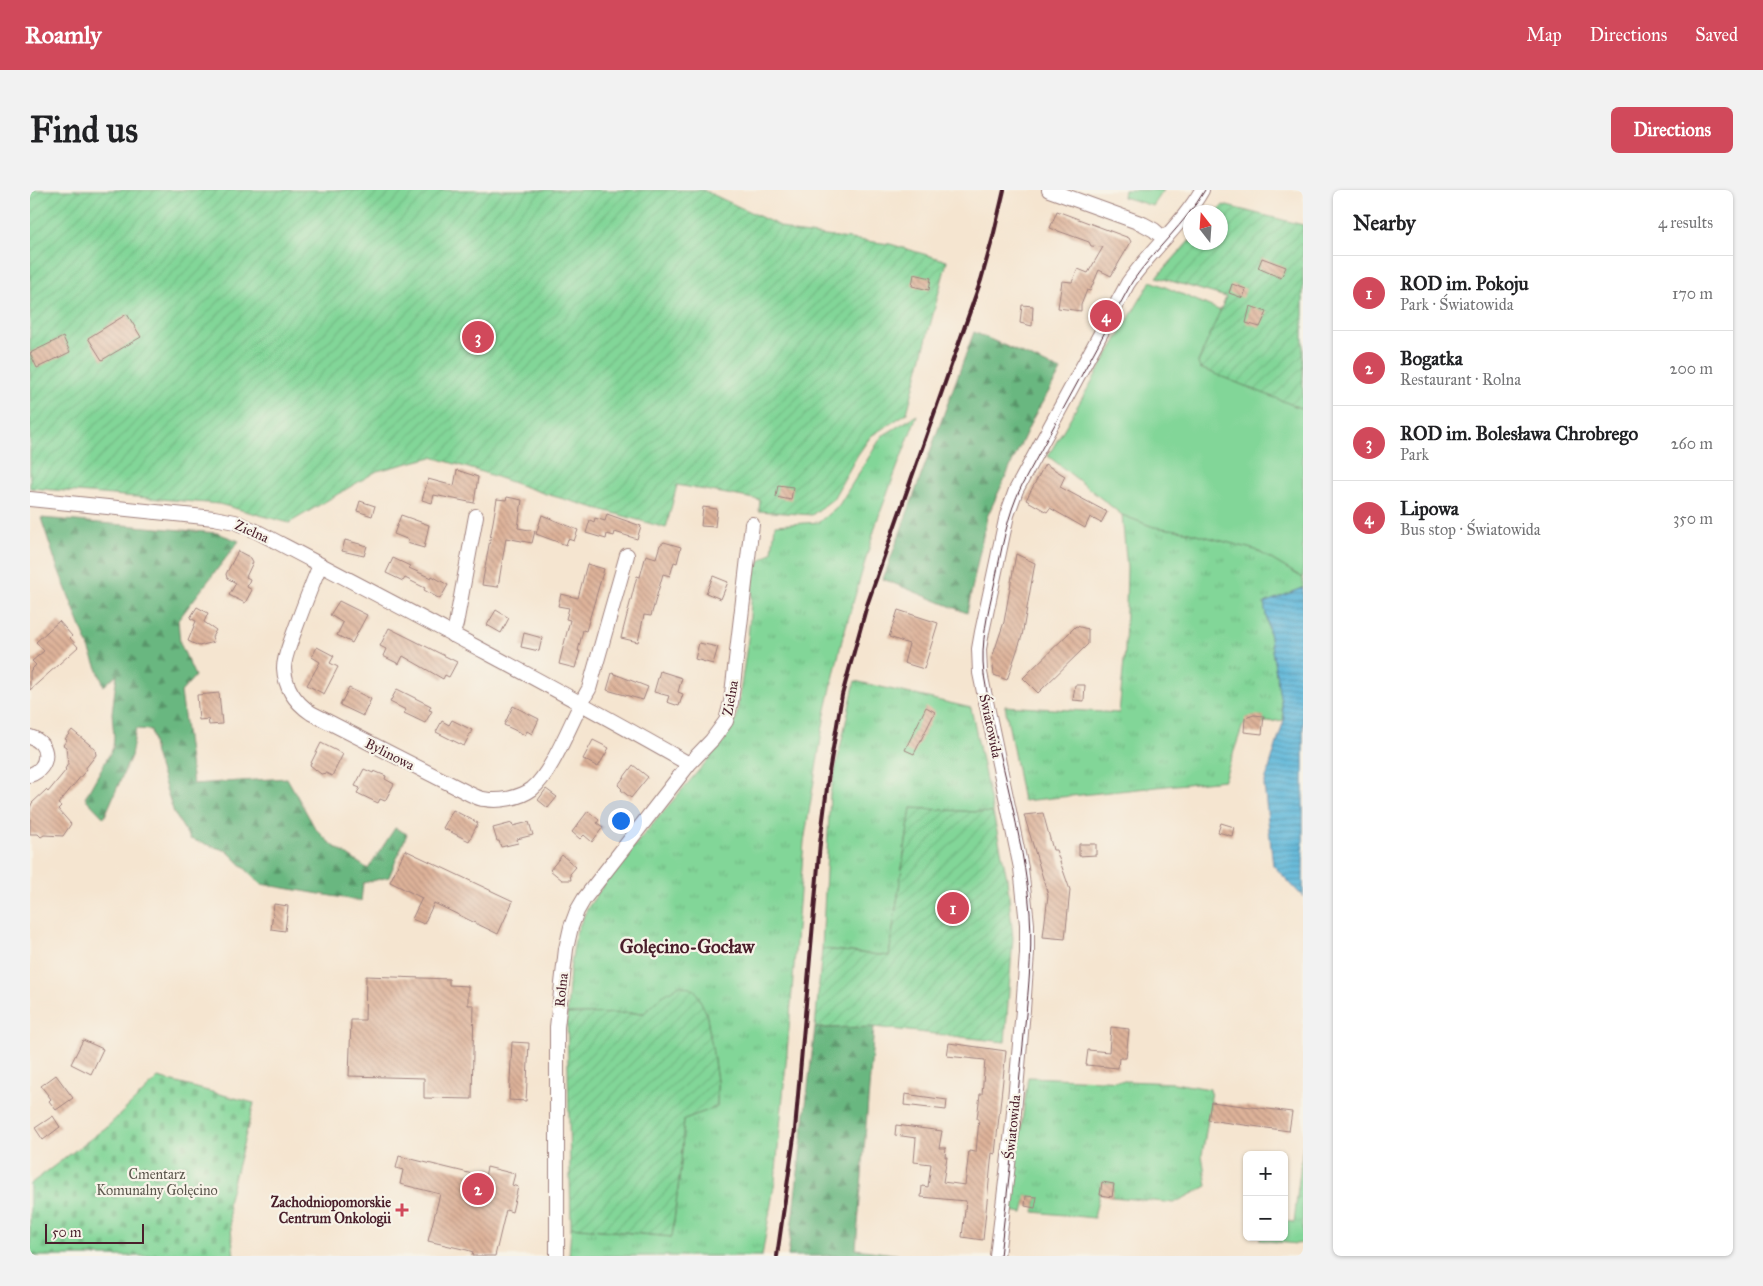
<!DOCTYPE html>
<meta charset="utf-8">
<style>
:root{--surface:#fff;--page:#f2f2f2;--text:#202124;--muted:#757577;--line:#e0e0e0;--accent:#d1495b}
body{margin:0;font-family:"IM FELL Great Primer",serif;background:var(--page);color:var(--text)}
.controls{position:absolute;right:15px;bottom:15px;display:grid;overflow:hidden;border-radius:8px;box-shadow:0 1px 4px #0004}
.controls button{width:45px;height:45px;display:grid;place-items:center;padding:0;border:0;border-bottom:1px solid var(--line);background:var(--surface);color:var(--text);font:25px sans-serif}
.compass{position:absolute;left:1153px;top:15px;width:45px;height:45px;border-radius:50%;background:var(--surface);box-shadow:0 1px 4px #0004;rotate:343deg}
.scale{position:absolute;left:15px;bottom:12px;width:99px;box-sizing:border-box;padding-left:5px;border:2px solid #4a1f2b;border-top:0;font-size:14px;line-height:18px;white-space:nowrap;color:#4a1f2b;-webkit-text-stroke:4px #f7f3e8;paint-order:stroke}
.you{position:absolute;left:590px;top:630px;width:18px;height:18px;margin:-12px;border:4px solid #fff;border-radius:50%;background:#1a73e8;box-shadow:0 0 0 8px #1a73e833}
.badge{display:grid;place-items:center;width:32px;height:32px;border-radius:50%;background:var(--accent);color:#fff;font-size:16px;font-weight:700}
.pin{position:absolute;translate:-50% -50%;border:2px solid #fff;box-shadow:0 1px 5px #0006}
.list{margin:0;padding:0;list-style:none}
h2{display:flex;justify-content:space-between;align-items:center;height:65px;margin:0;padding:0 20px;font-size:21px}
h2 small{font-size:16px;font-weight:400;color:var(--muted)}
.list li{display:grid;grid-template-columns:32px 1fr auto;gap:15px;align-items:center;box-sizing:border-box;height:75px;padding:0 20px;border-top:1px solid var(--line)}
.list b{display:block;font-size:19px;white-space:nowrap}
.list p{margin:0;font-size:16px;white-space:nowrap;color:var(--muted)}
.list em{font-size:16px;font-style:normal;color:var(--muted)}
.map{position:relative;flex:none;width:1273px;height:1066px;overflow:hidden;border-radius:8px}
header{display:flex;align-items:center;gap:30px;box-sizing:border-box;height:70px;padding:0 25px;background:var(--accent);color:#fff}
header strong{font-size:24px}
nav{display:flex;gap:28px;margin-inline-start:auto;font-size:18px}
.intro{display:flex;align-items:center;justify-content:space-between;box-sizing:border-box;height:120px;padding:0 30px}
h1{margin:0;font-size:35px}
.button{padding:12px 22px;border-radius:8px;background:var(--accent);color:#fff;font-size:18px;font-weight:700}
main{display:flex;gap:30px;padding:0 30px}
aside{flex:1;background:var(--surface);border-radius:8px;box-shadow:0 1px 4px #0004}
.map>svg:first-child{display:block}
.grass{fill:url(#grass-tufts);stroke:#667a62}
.forest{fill:url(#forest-firs);stroke:#5a6b56}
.cemetery{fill:url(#cemetery-stones);stroke:#667a62}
.park{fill:#82d698;stroke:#667a62}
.garden{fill:url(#garden-furrows);stroke:#667a62}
.water{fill:url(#water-rules);stroke:#526a82}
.building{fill:url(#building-back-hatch)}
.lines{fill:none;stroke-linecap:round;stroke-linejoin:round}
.minor-casing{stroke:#a0827e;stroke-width:16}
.minor{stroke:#fff;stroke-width:14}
.tram{stroke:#4a1f2b;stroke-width:1}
.rail{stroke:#4a1f2b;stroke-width:4}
.poi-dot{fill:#d1495b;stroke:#f7f3e8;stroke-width:2}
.labels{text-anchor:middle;stroke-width:4.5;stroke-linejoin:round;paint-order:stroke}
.street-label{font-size:14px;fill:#4a1f2b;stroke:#f7f3e8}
.park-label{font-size:14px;fill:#5b564c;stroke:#f7f3e8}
.poi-label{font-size:14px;font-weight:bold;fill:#4a1f2b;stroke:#f7f3e8;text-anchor:end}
.district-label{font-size:19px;font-weight:bold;fill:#4a1f2b;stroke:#f7f3e8}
</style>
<header>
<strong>Roamly</strong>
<nav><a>Map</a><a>Directions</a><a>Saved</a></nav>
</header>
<div class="intro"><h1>Find us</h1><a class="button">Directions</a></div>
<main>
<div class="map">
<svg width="1273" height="1066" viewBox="0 0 1273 1066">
<defs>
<pattern id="grass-tufts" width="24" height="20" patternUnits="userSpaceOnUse" patternTransform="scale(1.25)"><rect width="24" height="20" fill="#82d698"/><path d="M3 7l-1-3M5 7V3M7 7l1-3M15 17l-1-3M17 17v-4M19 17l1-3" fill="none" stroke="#72b783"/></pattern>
<pattern id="forest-firs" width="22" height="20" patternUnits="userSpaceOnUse" patternTransform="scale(1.25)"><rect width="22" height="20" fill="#69b780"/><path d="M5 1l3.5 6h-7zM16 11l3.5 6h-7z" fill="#589469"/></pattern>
<pattern id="cemetery-stones" width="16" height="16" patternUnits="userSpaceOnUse" patternTransform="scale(1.25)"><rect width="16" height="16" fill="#82d698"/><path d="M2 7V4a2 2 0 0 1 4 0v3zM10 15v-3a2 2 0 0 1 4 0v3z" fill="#72b783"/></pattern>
<pattern id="garden-furrows" width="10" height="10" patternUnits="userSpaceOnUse" patternTransform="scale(1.25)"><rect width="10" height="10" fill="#82d698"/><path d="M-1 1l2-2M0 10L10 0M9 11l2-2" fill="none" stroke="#72b783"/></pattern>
<pattern id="water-rules" width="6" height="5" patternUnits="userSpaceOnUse" patternTransform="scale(1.25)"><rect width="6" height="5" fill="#5bb6d9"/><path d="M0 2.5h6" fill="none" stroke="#4d93b0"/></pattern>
<pattern id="building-back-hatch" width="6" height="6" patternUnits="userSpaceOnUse" patternTransform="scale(1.25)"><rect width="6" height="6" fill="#deb39a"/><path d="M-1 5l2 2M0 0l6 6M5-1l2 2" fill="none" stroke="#b6917e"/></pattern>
</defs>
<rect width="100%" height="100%" fill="#f7f3e8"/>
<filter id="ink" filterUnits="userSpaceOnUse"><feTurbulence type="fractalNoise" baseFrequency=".02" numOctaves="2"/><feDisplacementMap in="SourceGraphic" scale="10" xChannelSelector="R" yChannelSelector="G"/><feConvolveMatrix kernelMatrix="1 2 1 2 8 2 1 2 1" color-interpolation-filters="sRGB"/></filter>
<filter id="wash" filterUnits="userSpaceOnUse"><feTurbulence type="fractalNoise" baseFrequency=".0096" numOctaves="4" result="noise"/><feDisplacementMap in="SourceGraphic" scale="20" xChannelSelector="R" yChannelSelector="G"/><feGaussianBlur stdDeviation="1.12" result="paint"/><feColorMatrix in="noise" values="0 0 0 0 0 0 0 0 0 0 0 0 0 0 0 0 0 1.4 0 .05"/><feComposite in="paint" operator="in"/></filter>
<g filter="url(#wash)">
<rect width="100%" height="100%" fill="#f5e5d0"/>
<path class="grass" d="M 887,225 L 847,331 L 812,450 L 795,524 L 774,652 L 757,863 L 745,991 L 732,1066 L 539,1066 L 541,1037 L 642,1047 L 651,973 L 654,929 L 687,917 L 687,891 L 676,822 L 628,809 L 614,823 L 537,824 L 540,780 L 546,743 L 557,719 L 586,677 L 694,551 L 706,530 L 718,449 L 724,376 L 742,362 L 745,335 L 789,332 L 809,315 L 852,246 Z
M 1092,325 L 1124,337 L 1155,341 L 1226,360 L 1273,388 L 1273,398 L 1234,413 L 1254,530 L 1213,535 L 1194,590 L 993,611 L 975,516 L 1089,523 L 1095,460 L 1097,378 Z
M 825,491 L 941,518 L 963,623 L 881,618 L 859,766 L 792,759 L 800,604 Z
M 998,887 L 1144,893 L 1180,899 L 1181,912 L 1172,965 L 1177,996 L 1144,1013 L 1082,1007 L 1084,994 L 1072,992 L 1064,1028 L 1004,1022 L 1007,1008 L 997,1006 L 993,1023 L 980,1021 Z
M 1273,955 L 1273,1053 L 1266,1054 L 1230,1050 L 1230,1047 L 1254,1047 L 1254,1031 L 1264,1032 Z"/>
<path class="forest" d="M 944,142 L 1031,181 L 1003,228 L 957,327 L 937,423 L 853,389 Z
M 11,328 L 187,343 L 209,351 L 148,430 L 150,453 L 165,486 L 151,502 L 163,594 L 257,588 L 285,638 L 301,654 L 338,679 L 365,638 L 377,644 L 359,687 L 333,693 L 331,711 L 231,694 L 197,661 L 160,649 L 144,623 L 125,564 L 121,540 L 106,539 L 101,566 L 74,628 L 55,608 L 83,558 L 84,547 L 82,523 L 87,484 L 74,496 L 27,376 Z
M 844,837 L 826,1059 L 879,1066 L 758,1066 L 785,838 Z"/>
<path class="cemetery" d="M 128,888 L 224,913 L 198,1012 L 204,1066 L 0,1066 L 0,994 L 78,936 Z"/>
<path class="park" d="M 1094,0 L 1134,0 L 1123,16 L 1093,7 Z
M 1121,91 L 1191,121 L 1168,172 L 1170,178 L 1273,219 L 1273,388 L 1226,360 L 1155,341 L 1124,337 L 1092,325 L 1018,266 Z"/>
<path class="garden" d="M 0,0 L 673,0 L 763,42 L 860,54 L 917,71 L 877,223 L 841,246 L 827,266 L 803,309 L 782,325 L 729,321 L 730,310 L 647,295 L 636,338 L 516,304 L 452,282 L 402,267 L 347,281 L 259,333 L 189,314 L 0,298 Z
M 1193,15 L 1273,35 L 1273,219 L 1170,178 L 1168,173 L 1196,107 L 1127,87 L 1160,50 L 1160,52 L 1190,52 L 1190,22 L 1186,22 Z
M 881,618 L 963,623 L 977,688 L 983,748 L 975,852 L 844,837 L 785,838 L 792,759 L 859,766 Z
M 650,795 L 665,800 L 676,822 L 682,857 L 687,891 L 687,917 L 654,929 L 651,973 L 642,1047 L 541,1037 L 537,824 L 614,823 L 628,809 Z"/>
<path class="water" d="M 1273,398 L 1273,707 L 1243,675 L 1234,595 L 1254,530 L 1234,413 Z"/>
<g id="blocks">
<path class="building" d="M 1027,21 L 1099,48 L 1101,52 L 1081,86 L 1069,80 L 1060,101 L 1057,100 L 1051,115 L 1051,121 L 1028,118 L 1032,91 L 1042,92 L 1048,79 L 1058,83 L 1073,57 L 1061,56 L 1059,52 L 1020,38 Z
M 1232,68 L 1256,77 L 1251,88 L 1228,78 Z
M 884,84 L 901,88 L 899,100 L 882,96 Z
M 1202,94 L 1216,99 L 1213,108 L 1199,103 Z
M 992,115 L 1003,116 L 1002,136 L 990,133 Z
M 1220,116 L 1237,122 L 1230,137 L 1216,133 Z
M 97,124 L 111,147 L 72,170 L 58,148 Z
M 33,147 L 40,162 L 7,178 L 0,163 Z
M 1015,274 L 1035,286 L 1030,297 L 1077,322 L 1071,333 L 1060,327 L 1055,338 L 1020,318 L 1017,322 L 996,310 Z
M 427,280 L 448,287 L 444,313 L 404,305 L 402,313 L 392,310 L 398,289 L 424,296 Z
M 748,295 L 763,297 L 761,310 L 746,307 Z
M 477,307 L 492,310 L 488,338 L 505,341 L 502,353 L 476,348 L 468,397 L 452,395 L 467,309 L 476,310 Z
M 330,311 L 345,316 L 342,326 L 327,321 Z
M 673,317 L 687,319 L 685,337 L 671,336 Z
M 577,324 L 611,336 L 607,349 L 585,342 L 584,346 L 577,344 L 576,349 L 556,343 L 560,330 L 564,332 L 565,328 L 575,331 Z
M 371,325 L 399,335 L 394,358 L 377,353 L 379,350 L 364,344 Z
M 512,325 L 548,340 L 544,351 L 538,349 L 536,355 L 506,344 Z
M 315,350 L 337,356 L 334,366 L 312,361 Z
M 634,352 L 651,357 L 647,373 L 644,372 L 640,386 L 633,384 L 621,426 L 614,425 L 608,452 L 591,448 L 607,386 L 610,387 L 616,365 L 626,368 L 630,355 Z
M 208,361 L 221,368 L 223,372 L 216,387 L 220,389 L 217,397 L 222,400 L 215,413 L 199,405 L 206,393 L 197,388 L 196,384 Z
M 986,364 L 1005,373 L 992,446 L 977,490 L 964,485 L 962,468 L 974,432 Z
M 363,368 L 380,376 L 379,378 L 401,388 L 402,386 L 418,395 L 410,409 L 394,400 L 395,398 L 375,388 L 373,391 L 356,383 Z
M 557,374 L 574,379 L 556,441 L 553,440 L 548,461 L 550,461 L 545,478 L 529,474 L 540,430 L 536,429 L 539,418 L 528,416 L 531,404 L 548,408 Z
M 683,386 L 698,392 L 691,409 L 676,403 Z
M 309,411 L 337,425 L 322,453 L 307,445 L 313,433 L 300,425 Z
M 167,417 L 178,423 L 174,432 L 186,440 L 182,447 L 184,452 L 169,456 L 158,451 L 166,431 L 160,428 Z
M 466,420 L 479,428 L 471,443 L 457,435 Z
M 868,420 L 908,433 L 894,479 L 874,473 L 879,454 L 859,447 Z
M 29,431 L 42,446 L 40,448 L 48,457 L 0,500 L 0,481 L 6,475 L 2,471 L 14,461 L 6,452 Z
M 1046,436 L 1058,439 L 1058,454 L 1008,503 L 993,488 Z
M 359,438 L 427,472 L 419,487 L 415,485 L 413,489 L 373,466 L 369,474 L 353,466 L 356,459 L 350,456 Z
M 494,443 L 512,448 L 509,461 L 491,457 Z
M 669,453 L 688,457 L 683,474 L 665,469 Z
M 287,457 L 304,466 L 300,473 L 308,477 L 294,504 L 277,495 L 290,472 L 282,467 Z
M 630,481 L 652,488 L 648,502 L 653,504 L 649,516 L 637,512 L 639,506 L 624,502 Z
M 582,483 L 618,497 L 613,510 L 577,500 Z
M 1045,495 L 1055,495 L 1054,511 L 1043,510 Z
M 319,498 L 341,509 L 333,526 L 310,515 Z
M 367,499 L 401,516 L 399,520 L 402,521 L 395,533 L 374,523 L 376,520 L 360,512 Z
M 189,503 L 192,534 L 179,535 L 178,529 L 169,530 L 167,505 Z
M 483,516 L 509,529 L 502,544 L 497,541 L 495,545 L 474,535 Z
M 896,517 L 905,522 L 884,564 L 875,560 Z
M 1224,525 L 1234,526 L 1232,544 L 1214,542 L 1215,528 Z
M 422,530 L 442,540 L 434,556 L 406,542 L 412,531 L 419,535 Z
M 42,540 L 65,559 L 66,565 L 55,579 L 57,579 L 28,614 L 31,616 L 28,619 L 41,634 L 33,646 L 14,645 L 11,647 L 8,644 L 0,644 L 0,618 L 2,613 L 16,600 L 18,602 L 36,580 L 35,579 L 38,574 L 37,566 L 36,557 L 33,555 L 37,550 L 35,549 Z
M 563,550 L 579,558 L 568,577 L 553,569 Z
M 291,553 L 313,564 L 302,586 L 296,583 L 291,584 L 280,575 Z
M 603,575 L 618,587 L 601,608 L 591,600 L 592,599 L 588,595 Z
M 334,579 L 343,583 L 344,581 L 356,586 L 355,589 L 364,594 L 355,611 L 350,609 L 348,613 L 327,603 L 330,598 L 325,596 Z
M 516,599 L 527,607 L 518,618 L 508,610 Z
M 423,620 L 448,633 L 439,651 L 413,638 Z
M 558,621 L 569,630 L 567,633 L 573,637 L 562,652 L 554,645 L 550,649 L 542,642 Z
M 1013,623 L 1023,660 L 1026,660 L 1040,700 L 1035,749 L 1013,747 L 1018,705 L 994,625 Z
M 499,632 L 503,645 L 487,649 L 488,653 L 471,657 L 469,651 L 467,651 L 463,638 L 482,633 L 483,636 Z
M 1191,633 L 1204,637 L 1202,646 L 1188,642 Z
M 1049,654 L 1066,654 L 1066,665 L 1049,666 Z
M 375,660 L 483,711 L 468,744 L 404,713 L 394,734 L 382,729 L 392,708 L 360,692 Z
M 532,665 L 546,677 L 540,684 L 541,690 L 532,690 L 520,680 Z
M 244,714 L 258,716 L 255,741 L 241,739 Z
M 336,786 L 419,789 L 419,795 L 438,796 L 438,815 L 444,815 L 442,909 L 394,908 L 394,888 L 319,886 L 321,830 L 335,830 Z
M 1081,837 L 1099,839 L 1096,868 L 1089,868 L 1088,878 L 1056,875 L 1058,860 L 1079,862 Z
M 53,850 L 73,859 L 61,884 L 41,874 Z
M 482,852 L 499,853 L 496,911 L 479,910 Z
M 919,853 L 976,861 L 965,964 L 962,963 L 953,1050 L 932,1047 L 936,1011 L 891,1007 L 892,996 L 898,997 L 901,974 L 884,972 L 886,948 L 865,945 L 866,935 L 912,941 L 909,958 L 916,958 L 915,967 L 917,967 L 913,992 L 935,995 L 939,961 L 946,962 L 949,929 L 947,929 L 950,904 L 952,904 L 955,870 L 917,866 Z
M 26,885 L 43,908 L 26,920 L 19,911 L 21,909 L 11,896 Z
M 875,904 L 917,910 L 916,920 L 874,915 Z
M 1181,912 L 1262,922 L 1259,941 L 1178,930 Z
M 23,926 L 30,937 L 13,950 L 5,938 Z
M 369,966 L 455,987 L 457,977 L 485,984 L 482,995 L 488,997 L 482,1022 L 476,1020 L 465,1066 L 442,1066 L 443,1062 L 437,1060 L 398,1051 L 410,1004 L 370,994 L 373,980 L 366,978 Z
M 1072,992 L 1084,994 L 1082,1007 L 1070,1005 Z
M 996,1006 L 1007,1007 L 1005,1018 L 995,1016 Z"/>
</g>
</g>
<g filter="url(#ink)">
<use href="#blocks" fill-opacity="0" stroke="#a0827e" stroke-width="1"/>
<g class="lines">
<g class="minor-casing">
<path id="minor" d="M 1019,0 L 1113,34 L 1124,40 L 1133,48
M 0,309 L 184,328 L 205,332 L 226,341 C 371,417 517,493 659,574 L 682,550 L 696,531 L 701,512 L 722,334
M 290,375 C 280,399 271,423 262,448 C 259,457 254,468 254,478 C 255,498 265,512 281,523 L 440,604 C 444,606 450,609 454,609 C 469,612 490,608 502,599 C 524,581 543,525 559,499 L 597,365
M 422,445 L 426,434 L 446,326
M 0,547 C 21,553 20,578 0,585
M 527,1066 L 527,837 L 536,759 L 541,737 L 547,721 L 554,709 L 659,574
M 967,1066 L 983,933 L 993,820 L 997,763 L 997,734 L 991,678 L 950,483 L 949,459 L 952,442 L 977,325 L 986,300 L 1098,93 C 1120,61 1154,32 1172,0"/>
</g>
<use href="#minor" class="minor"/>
<path class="tram" d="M 970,1066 C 978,996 986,926 993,855 C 997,811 1003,767 1000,723 C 994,644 967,564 954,485 C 950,453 958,422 965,391 C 972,358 977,325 992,295 L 1102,92 C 1124,60 1155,34 1175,0"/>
<path class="rail" d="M 747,1066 L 765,940 L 790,653 L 799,582 L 812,505 L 837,415 L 951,90 L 963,47 L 974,0"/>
</g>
</g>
<path class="poi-dot" d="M369.5 1012.5h5v5h5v5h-5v5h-5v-5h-5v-5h5z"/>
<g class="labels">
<g class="street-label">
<text transform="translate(222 341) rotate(24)" y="5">Zielna</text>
<text transform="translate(700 508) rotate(-80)" y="5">Zielna</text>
<text transform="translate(961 536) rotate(78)" y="5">Światowida</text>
<text transform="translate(360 564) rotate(27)" y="5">Bylinowa</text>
<text transform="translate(531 800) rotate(-84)" y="5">Rolna</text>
<text transform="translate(982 937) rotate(-84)" y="5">Światowida</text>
</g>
<g class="park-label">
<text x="127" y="989">Cmentarz<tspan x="127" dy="16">Komunalny Golęcino</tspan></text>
</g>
<g class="poi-label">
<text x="361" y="1017">Zachodniopomorskie<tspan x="361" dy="16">Centrum Onkologii</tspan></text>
</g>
<g class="district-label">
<text x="657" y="763">Golęcino-Gocław</text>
</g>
</g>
</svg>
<div class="controls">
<button>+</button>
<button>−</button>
</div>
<svg class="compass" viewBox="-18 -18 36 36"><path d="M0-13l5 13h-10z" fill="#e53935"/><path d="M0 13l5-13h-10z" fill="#757577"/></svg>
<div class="scale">50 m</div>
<div class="you"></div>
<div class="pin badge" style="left:923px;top:718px">1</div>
<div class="pin badge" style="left:448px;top:999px">2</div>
<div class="pin badge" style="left:448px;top:147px">3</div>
<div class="pin badge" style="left:1076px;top:126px">4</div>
</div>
<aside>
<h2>Nearby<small>4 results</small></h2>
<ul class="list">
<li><span class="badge">1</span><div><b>ROD im. Pokoju</b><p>Park · Światowida</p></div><em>170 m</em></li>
<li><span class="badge">2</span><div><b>Bogatka</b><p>Restaurant · Rolna</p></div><em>200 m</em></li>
<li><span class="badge">3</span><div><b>ROD im. Bolesława Chrobrego</b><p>Park</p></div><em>260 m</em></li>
<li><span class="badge">4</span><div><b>Lipowa</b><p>Bus stop · Światowida</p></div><em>350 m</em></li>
</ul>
</aside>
</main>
